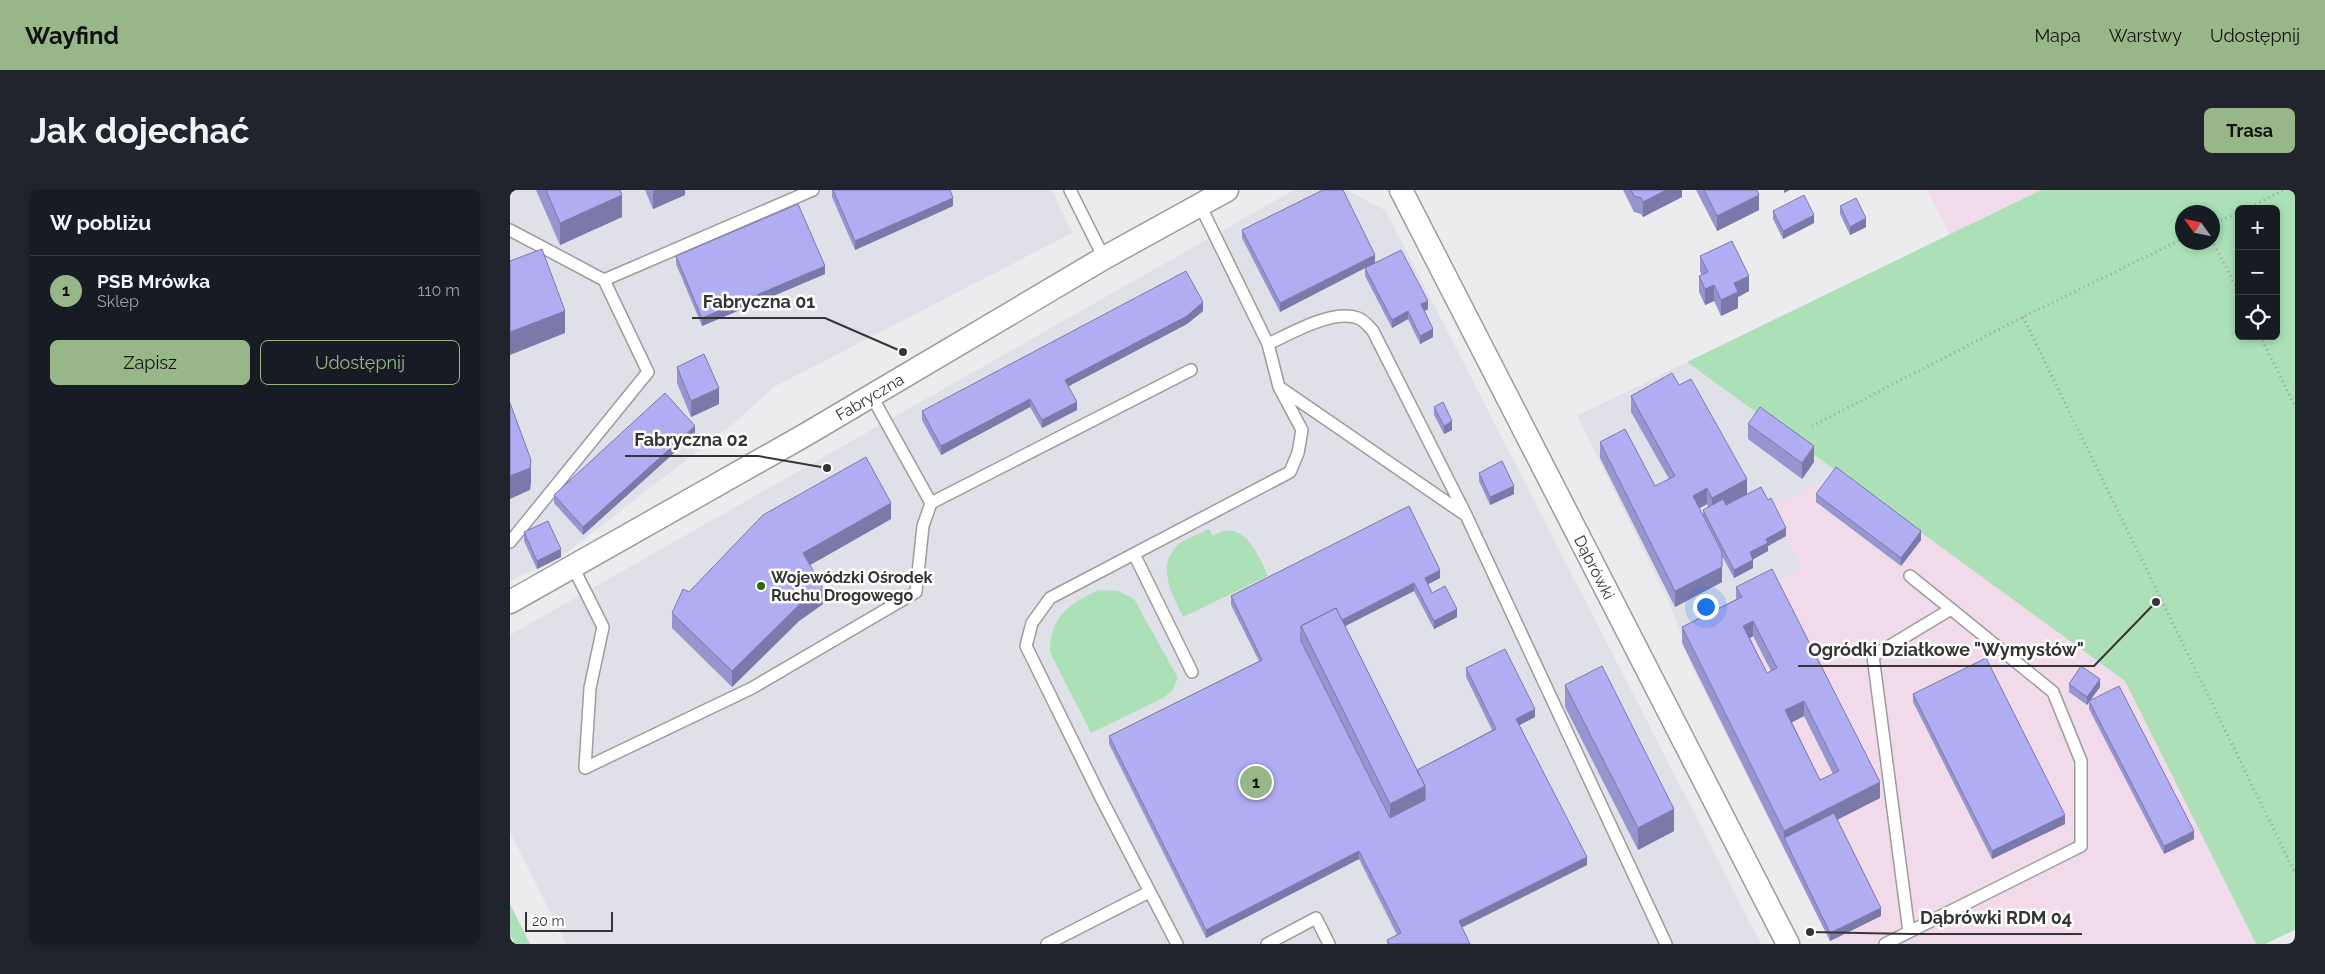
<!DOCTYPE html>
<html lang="pl">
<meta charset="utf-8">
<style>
:root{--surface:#171b24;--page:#20242c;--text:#f1f3f6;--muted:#9ea1a6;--line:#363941;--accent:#98b789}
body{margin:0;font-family:Raleway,sans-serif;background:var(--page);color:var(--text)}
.controls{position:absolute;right:15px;top:15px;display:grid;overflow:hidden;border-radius:8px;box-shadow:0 2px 8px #0003}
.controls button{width:45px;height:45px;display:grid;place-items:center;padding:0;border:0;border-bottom:1px solid var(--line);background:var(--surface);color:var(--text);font:25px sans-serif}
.compass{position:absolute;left:1665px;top:15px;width:45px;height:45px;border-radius:50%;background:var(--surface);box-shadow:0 2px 8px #0003;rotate:303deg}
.scale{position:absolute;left:15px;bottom:12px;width:88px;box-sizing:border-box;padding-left:5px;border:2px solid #343434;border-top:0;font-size:14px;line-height:18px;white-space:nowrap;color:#343434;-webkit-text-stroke:4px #fff;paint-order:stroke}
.you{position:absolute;left:1195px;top:416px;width:18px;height:18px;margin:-12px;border:4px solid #fff;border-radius:50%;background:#1a73e8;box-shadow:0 0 0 8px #1a73e833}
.badge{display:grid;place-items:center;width:32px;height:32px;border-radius:50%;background:var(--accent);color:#111;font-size:16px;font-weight:700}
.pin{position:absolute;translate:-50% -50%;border:2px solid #fff;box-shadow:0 1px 5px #0006}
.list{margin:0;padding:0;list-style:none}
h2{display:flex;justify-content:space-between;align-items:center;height:65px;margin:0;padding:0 20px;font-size:21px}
h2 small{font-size:16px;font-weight:400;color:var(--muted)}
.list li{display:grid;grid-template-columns:32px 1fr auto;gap:15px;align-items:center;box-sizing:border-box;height:70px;padding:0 20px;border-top:1px solid var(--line)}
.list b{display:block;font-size:19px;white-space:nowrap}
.list p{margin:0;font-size:16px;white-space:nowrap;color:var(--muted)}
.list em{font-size:16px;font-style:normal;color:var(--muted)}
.actions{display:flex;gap:10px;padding:15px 20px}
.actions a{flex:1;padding:11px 0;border:1px solid var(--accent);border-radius:8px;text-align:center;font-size:18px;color:var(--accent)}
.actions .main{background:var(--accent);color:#111}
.icon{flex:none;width:28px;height:28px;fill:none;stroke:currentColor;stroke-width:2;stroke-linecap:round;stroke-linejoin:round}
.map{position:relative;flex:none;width:1785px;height:754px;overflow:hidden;border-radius:8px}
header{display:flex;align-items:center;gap:30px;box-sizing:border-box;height:70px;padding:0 25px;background:var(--accent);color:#111}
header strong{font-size:24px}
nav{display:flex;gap:28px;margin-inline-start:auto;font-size:18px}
.intro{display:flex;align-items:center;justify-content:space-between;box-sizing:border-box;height:120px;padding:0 30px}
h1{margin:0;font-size:35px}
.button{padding:12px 22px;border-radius:8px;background:var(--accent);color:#111;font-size:18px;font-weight:700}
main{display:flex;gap:30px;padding:0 30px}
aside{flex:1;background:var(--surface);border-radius:8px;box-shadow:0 2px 8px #0003}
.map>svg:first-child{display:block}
.built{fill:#e0e0e8}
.industrial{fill:#f1dbea}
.green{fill:#ace1b7;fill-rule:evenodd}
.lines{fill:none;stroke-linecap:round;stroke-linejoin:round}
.lane-casing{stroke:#9c9c9e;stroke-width:14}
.street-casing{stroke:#9c9c9e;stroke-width:25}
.path{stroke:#9f9fa0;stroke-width:3;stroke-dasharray:1 4;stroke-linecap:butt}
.lane{stroke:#fff;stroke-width:11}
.street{stroke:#fff;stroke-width:22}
.wall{fill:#9795d0;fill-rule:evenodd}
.shaded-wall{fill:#7b79a9}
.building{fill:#b0adf2;stroke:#7b79a9;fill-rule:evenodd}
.poi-dot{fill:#2c6d03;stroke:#fff;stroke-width:2}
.labels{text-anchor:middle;stroke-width:5;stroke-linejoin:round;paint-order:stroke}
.street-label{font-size:16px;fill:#343434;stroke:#fff}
.poi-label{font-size:16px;font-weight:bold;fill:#343434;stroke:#fff;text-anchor:start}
.leader{fill:none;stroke:#343434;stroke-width:2}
.callout-dot{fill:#343434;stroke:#fff;stroke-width:2}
.callout-label{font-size:18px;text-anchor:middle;font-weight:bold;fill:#343434;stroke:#fff;stroke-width:5;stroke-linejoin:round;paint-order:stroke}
</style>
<header>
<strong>Wayfind</strong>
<nav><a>Mapa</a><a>Warstwy</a><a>Udostępnij</a></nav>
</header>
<div class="intro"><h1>Jak dojechać</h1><a class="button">Trasa</a></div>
<main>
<aside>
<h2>W pobliżu<small></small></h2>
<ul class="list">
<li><span class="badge">1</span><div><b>PSB Mrówka</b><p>Sklep</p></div><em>110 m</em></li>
</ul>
<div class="actions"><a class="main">Zapisz</a><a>Udostępnij</a></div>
</aside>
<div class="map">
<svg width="1785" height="754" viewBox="0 0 1785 754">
<rect width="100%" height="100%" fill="#ececee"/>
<path class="built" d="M 0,0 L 542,0 L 562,43 L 264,197 L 224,233 L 51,367 L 0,391 Z
M 784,0 L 837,0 L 876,21 L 1251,754 L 56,754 L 0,642 L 0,445 Z
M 1177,172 L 1330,283 L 1262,317 L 1293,378 L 1170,442 L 1160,414 L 1067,226 Z"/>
<path class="industrial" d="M 1417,0 L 1531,0 L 1440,45 Z
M 1330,283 L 1616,491 L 1746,754 L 1321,754 L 1182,478 L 1170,442 L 1292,378 L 1261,317 Z"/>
<path class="green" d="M 1531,0 L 1785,0 L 1785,740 L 1755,754 L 1746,754 L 1615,491 L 1177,172 ZM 1729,19 L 1766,19 L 1766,146 L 1729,146 ZM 1672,22 L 1702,22 L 1702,52 L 1672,52 Z
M 699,339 L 703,346 C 733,326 749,366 758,386 L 673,427 C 663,406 645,376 668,355 C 676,348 690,344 699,339 Z
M 589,400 L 608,401 L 624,409 L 668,488 L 662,501 L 653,508 L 581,543 L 540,462 C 540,426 559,414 589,400 Z
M 0,714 L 20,754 L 5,754 L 0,744 Z"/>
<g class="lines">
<g class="lane-casing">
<path id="lane" d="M 560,0 L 594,68
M 0,40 L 94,90
M 758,154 C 782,143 822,119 848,128 C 854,130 859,137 863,141 L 956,325 L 1156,754
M 772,199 L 954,324
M 421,313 L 681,180
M 0,352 L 138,182 L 94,90 L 303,0
M 624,364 L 682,482
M 63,377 L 93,437 L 80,498 L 75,578 L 242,498 L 406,402 L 413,336 L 421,313 L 361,205
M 1400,386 L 1441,419
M 537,754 L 639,702
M 667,754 L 592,610 L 516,456 L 522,433 L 540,408 L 780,282 L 788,263 L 792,240 L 769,197 L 758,154 L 690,15
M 757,754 L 806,728 L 819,754
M 1375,754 L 1571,656 L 1571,571 L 1543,502 L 1441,419 L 1363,466 L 1399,742"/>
</g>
<g class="street-casing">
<g id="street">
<path id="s1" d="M 891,0 L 1278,754"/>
<path id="s2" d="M 0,412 L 295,245 L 594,68 L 717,0"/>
</g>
</g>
<path class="path" d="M 1736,19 L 1774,0
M 1702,35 L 1729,22
M 1702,50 L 1729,103
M 1513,127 L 1785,683
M 1750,146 L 1785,216
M 1302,236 L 1513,127 L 1672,49"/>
<use href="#lane" class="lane"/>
<use href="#street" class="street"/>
</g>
<path class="wall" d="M 26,0 L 110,0 L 112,27 L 50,55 Z
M 135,0 L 175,0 L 175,5 L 143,19 Z
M 322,0 L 440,0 L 443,16 L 345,60 L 322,7 Z
M 813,0 L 770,122 L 732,48 L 732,40 Z
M 1113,0 L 1172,0 L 1172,7 L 1133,27 L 1131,24 L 1124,22 Z
M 1186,0 L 1247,0 L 1249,20 L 1207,41 Z
M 1330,16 L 1356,37 L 1340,45 L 1330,24 Z
M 1263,21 L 1304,33 L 1273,49 L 1263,29 Z
M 166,66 L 315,84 L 192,136 L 166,74 Z
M 1190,66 L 1239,101 L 1228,107 L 1228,118 L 1211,126 L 1204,111 L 1195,115 L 1189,102 L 1189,86 L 1192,85 L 1190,82 Z
M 855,78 L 918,119 L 914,121 L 923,147 L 910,154 L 898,129 L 882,138 L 855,86 Z
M 693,121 L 677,134 L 559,196 L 567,220 L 532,238 L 520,217 L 431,265 L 412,230 L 412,221 Z
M 167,177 L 209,214 L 181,227 L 167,193 Z
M 1169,195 L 1237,305 L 1276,346 L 1258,356 L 1258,361 L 1243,369 L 1243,378 L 1224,388 L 1212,366 L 1212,392 L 1165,417 L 1090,268 L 1090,252 L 1145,296 L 1159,289 L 1121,222 L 1121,206 ZM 1197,314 L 1198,317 L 1193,320 L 1193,325 L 1189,318 Z
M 924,217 L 942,240 L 934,244 L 924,225 Z
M 1238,234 L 1304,272 L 1292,289 L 1238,249 Z
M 185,244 L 73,345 L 44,313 L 44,305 Z
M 969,283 L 1004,304 L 980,315 L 969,291 Z
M 1306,304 L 1411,350 L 1391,376 L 1306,312 Z
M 381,329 L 300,375 L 313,414 L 289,431 L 222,497 L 162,438 L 162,423 L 179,402 Z
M 14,342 L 51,367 L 27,379 L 14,351 Z
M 930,388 L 918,394 L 922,403 L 947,427 L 924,439 L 904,401 L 835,436 L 907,580 L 982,540 L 956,487 L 956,478 L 1025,527 L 1009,535 L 1077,675 L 952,737 L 960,754 L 877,754 L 877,750 L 887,745 L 849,669 L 696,748 L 599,554 L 599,546 L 749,471 L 721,415 L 721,406 Z
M 1226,397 L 1370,608 L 1327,630 L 1371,726 L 1320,751 L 1172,453 L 1172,437 L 1226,409 ZM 1243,446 L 1261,481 L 1257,483 L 1240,448 ZM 1294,526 L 1323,584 L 1310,590 L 1282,532 Z
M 1559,494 L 1590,497 L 1580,510 L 1684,649 L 1654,664 L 1579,519 L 1579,512 L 1577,515 L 1559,502 Z
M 1055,495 L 1164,641 L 1128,660 L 1055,517 Z
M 1403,504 L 1555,634 L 1482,669 L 1403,512 Z"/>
<path class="shaded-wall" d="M 143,0 L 175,0 L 175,5 L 143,19 Z
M 1156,0 L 1172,0 L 1172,7 L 1133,27 L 1133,12 Z
M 1274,0 L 1280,0 L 1274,3 Z
M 112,5 L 112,27 L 50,55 L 50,33 Z
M 1249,5 L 1249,20 L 1207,41 L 1207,26 Z
M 443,8 L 443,16 L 345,60 L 345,51 Z
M 1304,25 L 1304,33 L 1273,49 L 1273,41 Z
M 1356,28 L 1356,37 L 1340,45 L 1340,37 Z
M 865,65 L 865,73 L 770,122 L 770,113 Z
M 315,76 L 315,84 L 192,136 L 192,128 Z
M 1239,86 L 1239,101 L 1228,107 L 1228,118 L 1211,126 L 1211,110 L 1224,93 Z
M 1204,95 L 1204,111 L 1195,115 L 1195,99 Z
M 918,111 L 918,119 L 911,123 L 911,114 Z
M 693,112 L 693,121 L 677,134 L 555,198 L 555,190 Z
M 55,121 L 55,143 L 0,165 L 0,142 Z
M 898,121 L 898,129 L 882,138 L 882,130 Z
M 923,139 L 923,147 L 910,154 L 910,146 Z
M 209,198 L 209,214 L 181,227 L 181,211 Z
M 520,209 L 520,217 L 431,265 L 431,256 Z
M 567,212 L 567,220 L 532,238 L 532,230 Z
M 942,231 L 942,240 L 934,244 L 934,236 Z
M 185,236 L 185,244 L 73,345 L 73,337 Z
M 1304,256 L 1304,272 L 1292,289 L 1292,273 Z
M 21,270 L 21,293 L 20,300 L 0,309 L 0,286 Z
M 1237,289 L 1237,305 L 1202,323 L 1202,308 Z
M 1004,296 L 1004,304 L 980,315 L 980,307 Z
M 1197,298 L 1197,314 L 1183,322 L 1183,306 Z
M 381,313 L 381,329 L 293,379 L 293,363 Z
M 1276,338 L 1276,346 L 1258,356 L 1258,361 L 1240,371 L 1240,362 L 1256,349 Z
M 1411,341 L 1411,350 L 1391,376 L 1391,368 Z
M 51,359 L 51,367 L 27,379 L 27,371 Z
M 1212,362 L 1212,392 L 1165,417 L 1165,401 Z
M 1243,370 L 1243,378 L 1224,388 L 1224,380 Z
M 930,380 L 930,388 L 915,396 L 915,388 Z
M 904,393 L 904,401 L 800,454 L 796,448 Z
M 313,398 L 313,414 L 289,431 L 222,497 L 222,481 L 289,415 Z
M 947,419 L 947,427 L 924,439 L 924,431 Z
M 1243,431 L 1243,446 L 1233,452 L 1233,436 Z
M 1590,489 L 1590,497 L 1577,515 L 1577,507 Z
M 1294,511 L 1294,526 L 1275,536 L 1275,520 Z
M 1025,519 L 1025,527 L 1006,537 L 1006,529 Z
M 1370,592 L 1370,608 L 1277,655 L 1274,648 L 1274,641 Z
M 915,596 L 915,618 L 880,636 L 880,614 Z
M 1164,619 L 1164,641 L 1128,660 L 1128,638 Z
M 1555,625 L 1555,634 L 1482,669 L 1482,661 Z
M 1684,641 L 1684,649 L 1654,664 L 1654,656 Z
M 849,661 L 849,669 L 696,748 L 696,740 Z
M 1077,667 L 1077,675 L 949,739 L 949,731 Z
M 1371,718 L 1371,726 L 1320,751 L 1320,743 Z"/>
<path class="building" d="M 36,0 L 110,0 L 112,5 L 50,33 Z
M 323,0 L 440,0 L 443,8 L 345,51 Z
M 813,0 L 833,0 L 865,65 L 770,113 L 732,40 Z
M 1121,0 L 1156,0 L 1133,12 L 1131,8 L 1124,6 Z
M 1194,0 L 1247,0 L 1249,5 L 1207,26 Z
M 1294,5 L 1304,25 L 1273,41 L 1263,21 Z
M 1346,8 L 1356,28 L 1340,37 L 1330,16 Z
M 288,14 L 315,76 L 192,128 L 166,66 Z
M 1222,51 L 1239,86 L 1224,93 L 1228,102 L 1211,110 L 1204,95 L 1195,99 L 1189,86 L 1198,82 L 1190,66 Z
M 32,59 L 55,121 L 0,142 L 0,71 Z
M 891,60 L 918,111 L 911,114 L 923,139 L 910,146 L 898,121 L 882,130 L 855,78 Z
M 676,81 L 693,112 L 677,126 L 555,190 L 567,212 L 532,230 L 520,209 L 431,256 L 412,221 Z
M 194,164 L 209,198 L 181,211 L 167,177 Z
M 1162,183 L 1169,195 L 1181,189 L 1237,289 L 1202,308 L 1197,298 L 1183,306 L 1212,362 L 1212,377 L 1165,401 L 1090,252 L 1115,239 L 1145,296 L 1165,286 L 1121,206 Z
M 155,203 L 185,236 L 73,337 L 44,305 Z
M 933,212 L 942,231 L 934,236 L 924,217 Z
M 0,213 L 21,270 L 20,278 L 0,286 Z
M 1250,217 L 1304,256 L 1292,273 L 1238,234 Z
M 356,267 L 381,313 L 293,363 L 313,398 L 289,415 L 222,481 L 162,423 L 173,399 L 179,402 L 253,325 Z
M 992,271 L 1004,296 L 980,307 L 969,283 Z
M 1326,277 L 1411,341 L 1391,368 L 1306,304 Z
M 1251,297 L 1258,310 L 1261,308 L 1276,338 L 1256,349 L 1258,353 L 1240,362 L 1243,370 L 1224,380 L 1193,320 L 1213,309 L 1216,315 Z
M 899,316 L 930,380 L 915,388 L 922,403 L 935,396 L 947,419 L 924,431 L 904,393 L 832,430 L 826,418 L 791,436 L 791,451 L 880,628 L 915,610 L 915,596 L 907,580 L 986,539 L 956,478 L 995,459 L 1025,519 L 1006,529 L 1077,667 L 949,731 L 960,754 L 879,754 L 877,750 L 891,743 L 849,661 L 696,740 L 599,546 L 752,470 L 721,406 Z
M 38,331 L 51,359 L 27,371 L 14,342 Z
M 1262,379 L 1370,592 L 1274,641 L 1172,437 L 1232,407 L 1226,397 ZM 1243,431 L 1267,478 L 1257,483 L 1233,436 ZM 1294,511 L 1329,581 L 1310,590 L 1275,520 Z
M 826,418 L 915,596 L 880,614 L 791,436 Z
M 1476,468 L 1555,625 L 1482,661 L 1403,504 Z
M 1092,476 L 1164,619 L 1128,638 L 1055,495 Z
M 1571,476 L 1590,489 L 1577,507 L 1559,494 Z
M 1609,496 L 1684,641 L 1654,656 L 1579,511 Z
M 1324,623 L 1371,718 L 1320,743 L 1274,648 Z"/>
<circle class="poi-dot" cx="251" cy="396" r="5"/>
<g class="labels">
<g class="street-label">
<text dy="6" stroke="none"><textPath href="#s2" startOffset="414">Fabryczna</textPath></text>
<text dy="6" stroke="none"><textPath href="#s1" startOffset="424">Dąbrówki</textPath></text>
</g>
<g class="poi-label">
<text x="261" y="393">Wojewódzki Ośrodek<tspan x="261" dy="18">Ruchu Drogowego</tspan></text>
</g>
</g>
<path class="leader" d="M393 162L315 128H182M317 278L248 266H115M1646 412L1584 476H1288M1300 742L1400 744H1572"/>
<g class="callout-dot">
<circle cx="393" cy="162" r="5"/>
<circle cx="317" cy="278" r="5"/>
<circle cx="1646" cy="412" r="5"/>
<circle cx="1300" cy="742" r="5"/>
</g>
<g class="callout-label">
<text x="249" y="118">Fabryczna 01</text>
<text x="181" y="256">Fabryczna 02</text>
<text x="1436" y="466">Ogródki Działkowe "Wymysłów"</text>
<text x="1486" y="734">Dąbrówki RDM 04</text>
</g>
</svg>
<div class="controls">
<button>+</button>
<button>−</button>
<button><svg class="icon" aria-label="locate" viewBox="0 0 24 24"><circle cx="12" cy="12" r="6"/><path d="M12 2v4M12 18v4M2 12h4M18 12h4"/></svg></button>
</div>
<svg class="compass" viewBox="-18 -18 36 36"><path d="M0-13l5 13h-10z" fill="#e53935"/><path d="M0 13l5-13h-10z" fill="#9ea1a6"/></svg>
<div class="scale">20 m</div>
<div class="you"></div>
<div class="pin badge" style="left:746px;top:592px">1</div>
</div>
</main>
